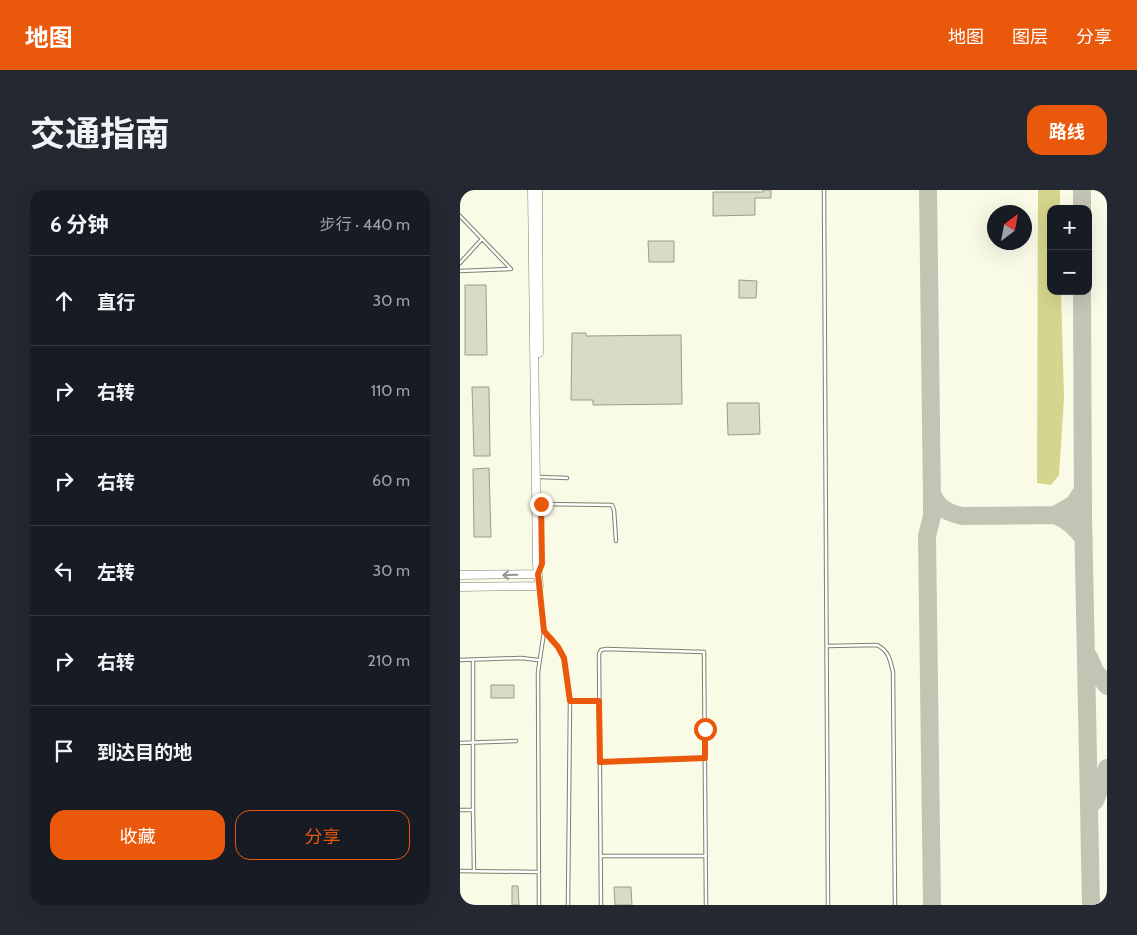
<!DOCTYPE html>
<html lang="zh">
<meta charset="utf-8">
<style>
:root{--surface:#171b24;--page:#242831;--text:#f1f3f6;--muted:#9ea1a6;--line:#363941;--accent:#ea580c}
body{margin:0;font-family:Cabin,"Noto Sans SC",sans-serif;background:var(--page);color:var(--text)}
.controls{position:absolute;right:15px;top:15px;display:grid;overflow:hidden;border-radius:10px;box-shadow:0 5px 20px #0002}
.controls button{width:45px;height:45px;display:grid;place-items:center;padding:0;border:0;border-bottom:1px solid var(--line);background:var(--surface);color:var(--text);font:25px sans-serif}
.compass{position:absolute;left:527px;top:15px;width:45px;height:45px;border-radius:50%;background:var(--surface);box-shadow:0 5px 20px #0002;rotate:32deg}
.stop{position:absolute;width:15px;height:15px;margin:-11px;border:4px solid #ea580c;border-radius:50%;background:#fff}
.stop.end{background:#ea580c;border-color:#fff;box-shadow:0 1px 5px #0008}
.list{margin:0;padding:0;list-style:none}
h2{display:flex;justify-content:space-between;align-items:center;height:65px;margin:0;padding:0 20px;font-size:21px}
h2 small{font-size:16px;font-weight:400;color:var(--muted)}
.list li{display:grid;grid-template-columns:32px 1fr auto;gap:15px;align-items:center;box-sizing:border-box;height:90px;padding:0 20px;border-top:1px solid var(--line)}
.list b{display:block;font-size:19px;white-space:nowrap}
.list em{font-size:16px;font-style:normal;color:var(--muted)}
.actions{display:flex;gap:10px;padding:15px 20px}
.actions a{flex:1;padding:11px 0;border:1px solid var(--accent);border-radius:15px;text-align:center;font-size:18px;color:var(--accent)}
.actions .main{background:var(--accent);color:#fff}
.icon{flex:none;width:28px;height:28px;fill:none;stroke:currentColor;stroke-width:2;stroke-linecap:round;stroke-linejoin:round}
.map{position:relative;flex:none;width:647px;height:715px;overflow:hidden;border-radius:15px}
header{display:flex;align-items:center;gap:30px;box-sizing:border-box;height:70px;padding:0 25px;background:var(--accent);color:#fff}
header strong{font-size:24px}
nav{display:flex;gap:28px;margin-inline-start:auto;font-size:18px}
.intro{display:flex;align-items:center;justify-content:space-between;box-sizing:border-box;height:120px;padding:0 30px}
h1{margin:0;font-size:35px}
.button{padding:12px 22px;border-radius:15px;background:var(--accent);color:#fff;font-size:18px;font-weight:700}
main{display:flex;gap:30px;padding:0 30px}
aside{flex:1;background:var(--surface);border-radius:15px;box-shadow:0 5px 20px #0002}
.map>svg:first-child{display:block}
.green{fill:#d6d58e}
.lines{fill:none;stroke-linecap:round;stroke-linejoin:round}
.taxiway{stroke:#c4c4b4;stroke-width:18}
.building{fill:#d9dac7;stroke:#9b9c8a}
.lane-casing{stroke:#7f7f6e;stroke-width:4.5}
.secondary-casing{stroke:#7f7f6e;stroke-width:9}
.lane{stroke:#fff;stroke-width:2.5}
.secondary{stroke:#fff;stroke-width:8}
.oneway{stroke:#959592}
.route{stroke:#ea580c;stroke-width:6}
</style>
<header>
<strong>地图</strong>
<nav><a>地图</a><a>图层</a><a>分享</a></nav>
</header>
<div class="intro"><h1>交通指南</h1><a class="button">路线</a></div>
<main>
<aside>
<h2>6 分钟<small>步行 · 440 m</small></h2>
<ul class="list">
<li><svg class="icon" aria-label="ahead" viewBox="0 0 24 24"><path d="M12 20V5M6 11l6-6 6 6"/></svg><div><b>直行</b></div><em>30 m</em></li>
<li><svg class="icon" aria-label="right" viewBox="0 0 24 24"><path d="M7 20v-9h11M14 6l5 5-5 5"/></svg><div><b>右转</b></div><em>110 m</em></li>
<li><svg class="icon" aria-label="right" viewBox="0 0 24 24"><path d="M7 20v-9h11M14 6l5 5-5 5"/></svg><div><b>右转</b></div><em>60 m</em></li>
<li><svg class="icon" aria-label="left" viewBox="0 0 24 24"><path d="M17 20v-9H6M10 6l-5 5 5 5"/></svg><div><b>左转</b></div><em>30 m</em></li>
<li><svg class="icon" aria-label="right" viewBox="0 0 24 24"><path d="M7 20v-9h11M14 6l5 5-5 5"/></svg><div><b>右转</b></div><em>210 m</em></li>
<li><svg class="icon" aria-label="arrive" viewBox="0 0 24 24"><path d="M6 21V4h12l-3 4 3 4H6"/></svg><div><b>到达目的地</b></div></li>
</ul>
<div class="actions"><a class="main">收藏</a><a>分享</a></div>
</aside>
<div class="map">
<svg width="647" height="715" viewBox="0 0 647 715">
<rect width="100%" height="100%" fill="#fafbe7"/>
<path class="green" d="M 578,0 L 600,0 L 600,19 L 591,19 L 591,101 L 601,101 L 604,209 L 599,285 L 591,295 L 577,293 Z"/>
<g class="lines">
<path class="taxiway" d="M 468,0 L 472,311 L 472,326 L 467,346 L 472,715
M 622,0 L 622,19
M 622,101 L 623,324 L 631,715
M 623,300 L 614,314 L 595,325 C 608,330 616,337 624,349
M 472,303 C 477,317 487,323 502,326 L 595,325
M 629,467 L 635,481 L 647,496
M 635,611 L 647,578"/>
</g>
<path class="building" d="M 303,0 L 311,0 L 311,8 L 295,8 L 295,25 L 253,26 L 253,2 L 303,2 Z
M 188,51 L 214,51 L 214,72 L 189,72 Z
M 279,90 L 297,91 L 296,108 L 279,108 Z
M 5,95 L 26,95 L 27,165 L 5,165 Z
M 112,143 L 126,143 L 126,146 L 221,145 L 222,214 L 133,215 L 133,210 L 111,210 Z
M 12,197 L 29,197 L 30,266 L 14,266 Z
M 267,213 L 299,213 L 300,244 L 268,245 Z
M 29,278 L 31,347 L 14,347 L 13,279 Z
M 31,495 L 54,495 L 54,508 L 31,508 Z
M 52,696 L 58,696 L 59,715 L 52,715 Z
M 154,697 L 171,697 L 172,715 L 155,715 Z"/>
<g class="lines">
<g class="lane-casing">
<path id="lane" d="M 364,0 L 368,715
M 0,26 L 51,79 L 0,81
M 0,73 L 22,49
M 80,287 L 107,288
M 81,314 L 152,315 L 154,320 L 156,351
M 79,398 L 84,441 L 98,457 L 104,468 L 110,511 L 108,715
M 367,456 L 417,455 C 429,461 430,470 433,482 L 435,715
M 0,470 L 61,468 L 78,470
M 13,470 L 13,620 L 14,681
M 110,511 L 139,511
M 0,553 L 56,551
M 139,572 L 245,568
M 0,620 L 13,620
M 141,666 L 246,666
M 0,681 L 78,682
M 79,715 L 78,482 L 84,442
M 141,715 L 139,464 L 141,460 L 146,459 L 244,462 L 246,715"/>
</g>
<g class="secondary-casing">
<path id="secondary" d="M 78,0 L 79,163
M 0,385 L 78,384
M 0,397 L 79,396 L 77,374 L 72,0"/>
</g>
<use href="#lane" class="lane"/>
<use href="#secondary" class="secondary"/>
</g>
<defs><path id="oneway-shaft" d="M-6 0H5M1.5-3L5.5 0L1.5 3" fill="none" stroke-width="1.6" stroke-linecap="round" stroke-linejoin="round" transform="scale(1.25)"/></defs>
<use class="oneway" href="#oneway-shaft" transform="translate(50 385) rotate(178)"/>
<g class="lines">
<path class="route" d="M 81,314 L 82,374 L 78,384 L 84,441 L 98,457 L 104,468 L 110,511 L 139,511 L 140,572 L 245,568 L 245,539"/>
</g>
</svg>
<div class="controls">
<button>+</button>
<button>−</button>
</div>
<svg class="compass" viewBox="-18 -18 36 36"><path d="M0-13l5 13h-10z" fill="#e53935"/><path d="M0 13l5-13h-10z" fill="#9ea1a6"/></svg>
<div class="stop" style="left:245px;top:539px"></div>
<div class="stop end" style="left:81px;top:314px"></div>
</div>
</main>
